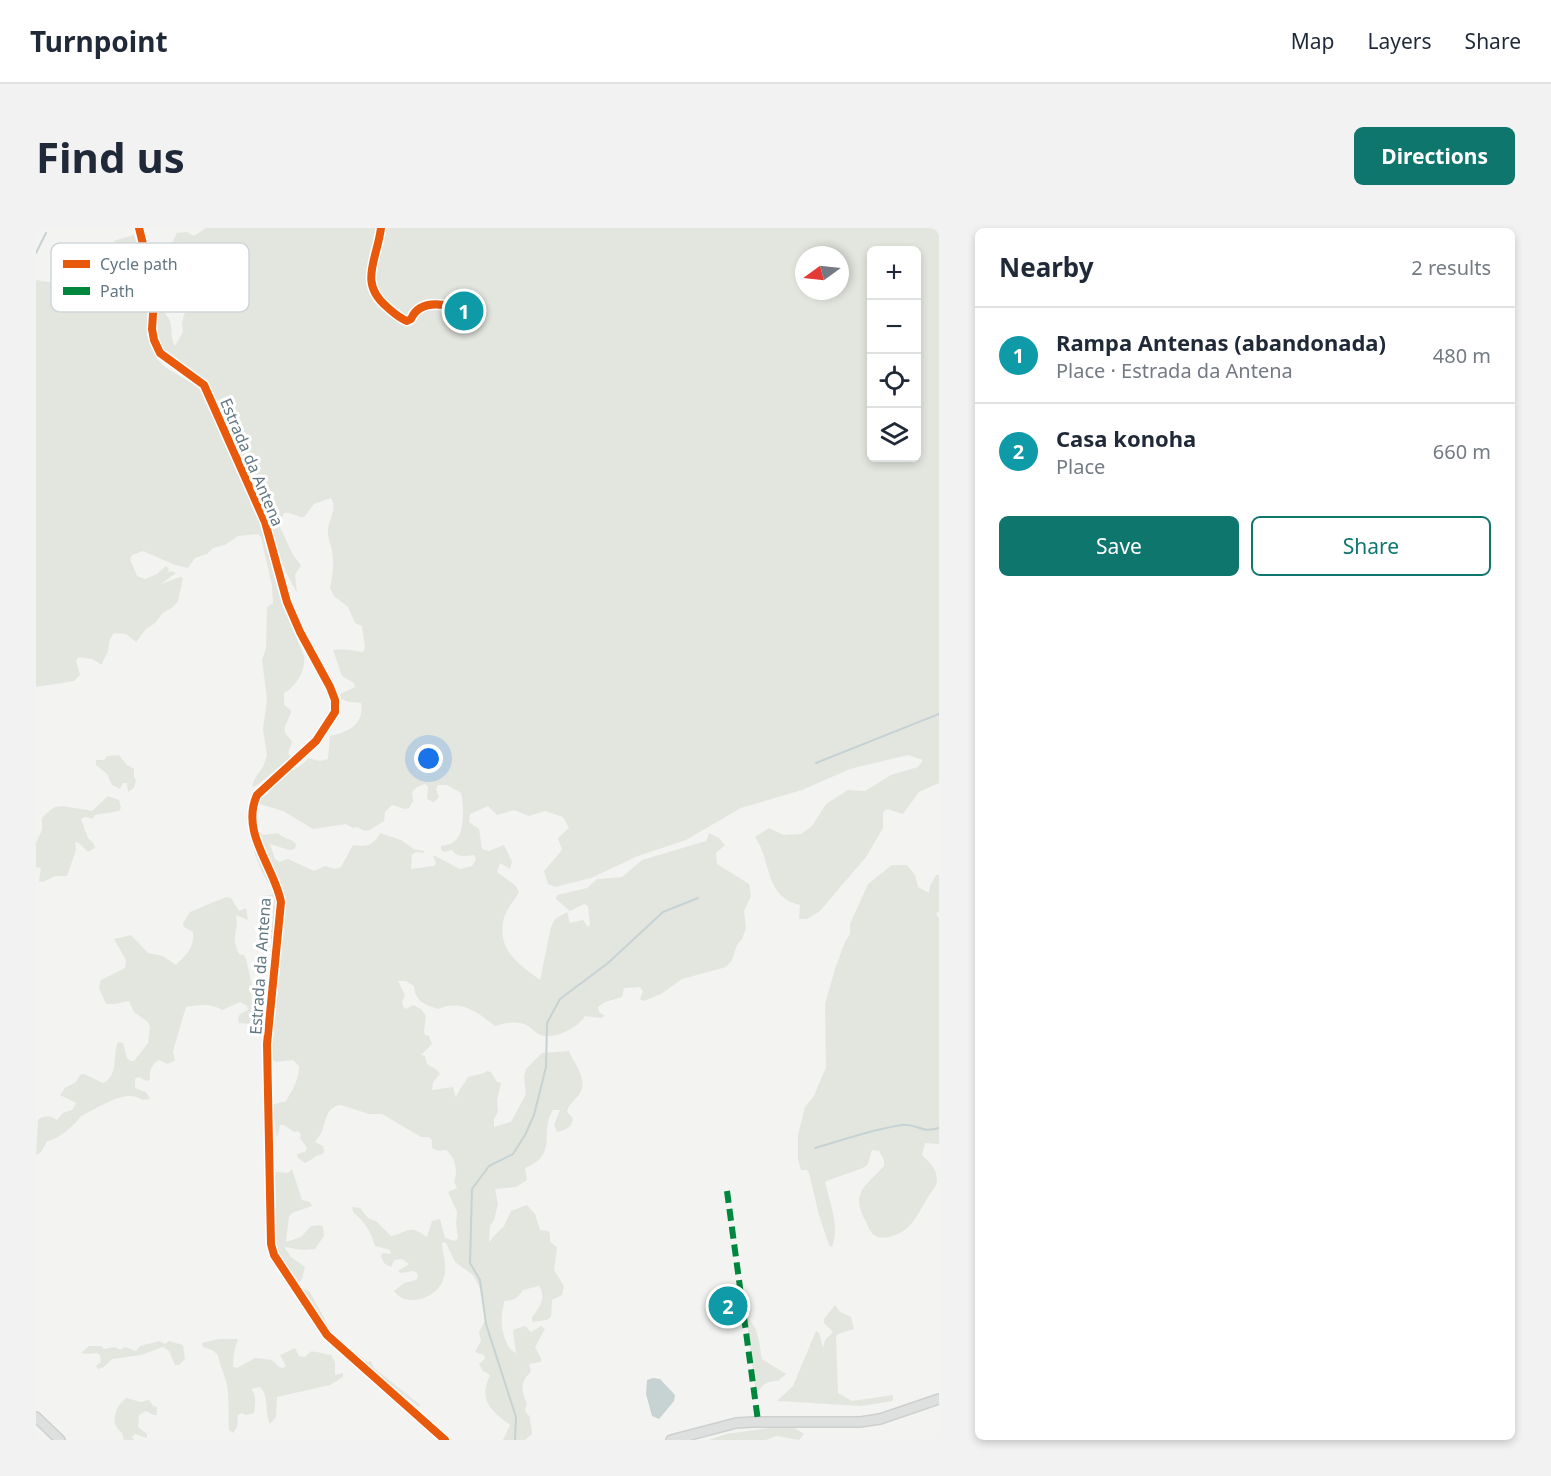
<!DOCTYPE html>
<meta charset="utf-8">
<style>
:root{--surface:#fff;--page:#f2f2f3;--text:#1f2937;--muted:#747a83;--line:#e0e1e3;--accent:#0f766e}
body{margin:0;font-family:"Noto Sans",sans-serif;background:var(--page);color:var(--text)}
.controls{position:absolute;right:18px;top:18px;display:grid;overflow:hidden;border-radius:9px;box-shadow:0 3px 9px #0003}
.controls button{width:54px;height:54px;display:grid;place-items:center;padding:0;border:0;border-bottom:2px solid var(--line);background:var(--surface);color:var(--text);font:30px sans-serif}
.compass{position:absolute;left:759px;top:18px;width:54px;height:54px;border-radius:50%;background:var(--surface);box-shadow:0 3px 9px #0003;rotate:255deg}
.you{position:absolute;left:393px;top:531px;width:21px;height:21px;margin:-15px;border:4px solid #fff;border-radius:50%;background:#1a73e8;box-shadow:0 0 0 9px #1a73e833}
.badge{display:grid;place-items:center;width:39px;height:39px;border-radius:50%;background:var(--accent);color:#fff;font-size:20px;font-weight:700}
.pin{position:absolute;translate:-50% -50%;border:3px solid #fff;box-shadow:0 2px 6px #0006}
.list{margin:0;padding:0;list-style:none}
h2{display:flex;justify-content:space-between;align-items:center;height:78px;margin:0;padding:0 24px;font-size:26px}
h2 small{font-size:20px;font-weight:400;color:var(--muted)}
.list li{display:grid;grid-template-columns:39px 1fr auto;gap:18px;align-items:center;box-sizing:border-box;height:96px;padding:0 24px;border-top:2px solid var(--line)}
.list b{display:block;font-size:22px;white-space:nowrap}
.list p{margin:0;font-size:20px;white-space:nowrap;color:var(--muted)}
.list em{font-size:20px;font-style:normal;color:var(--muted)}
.actions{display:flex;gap:12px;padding:18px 24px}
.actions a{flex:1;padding:14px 0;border:2px solid var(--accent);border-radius:9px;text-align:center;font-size:21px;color:var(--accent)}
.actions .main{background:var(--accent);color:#fff}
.icon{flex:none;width:33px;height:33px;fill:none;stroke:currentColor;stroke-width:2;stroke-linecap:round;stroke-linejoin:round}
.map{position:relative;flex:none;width:903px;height:1212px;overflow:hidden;border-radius:9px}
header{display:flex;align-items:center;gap:36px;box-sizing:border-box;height:84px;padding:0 30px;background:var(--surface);border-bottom:2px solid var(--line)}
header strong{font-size:28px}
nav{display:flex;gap:33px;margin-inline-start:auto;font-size:21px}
.intro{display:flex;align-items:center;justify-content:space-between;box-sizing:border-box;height:144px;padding:0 36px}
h1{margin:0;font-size:42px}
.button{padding:15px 27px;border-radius:9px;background:var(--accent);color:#fff;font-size:21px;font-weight:700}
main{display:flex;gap:36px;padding:0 36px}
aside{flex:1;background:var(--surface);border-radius:9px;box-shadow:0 3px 9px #0003}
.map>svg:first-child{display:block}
.green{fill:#e3e6df;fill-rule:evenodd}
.water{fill:#c7d2d3}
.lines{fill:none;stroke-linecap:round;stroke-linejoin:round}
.stream{stroke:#c7d2d3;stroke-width:2}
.secondary-casing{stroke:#ced0d0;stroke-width:12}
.street{stroke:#c8cacb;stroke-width:7}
.secondary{stroke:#dedfdf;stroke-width:9}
.quiet{stroke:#00873e;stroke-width:6;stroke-dasharray:12 6;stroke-linecap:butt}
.cycleway-casing{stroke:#fff;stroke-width:11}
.cycleway{stroke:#e8590c;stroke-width:8}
.labels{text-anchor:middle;stroke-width:6;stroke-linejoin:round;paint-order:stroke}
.street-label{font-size:16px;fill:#627782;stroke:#fff}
.key{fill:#fff;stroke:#d0d6da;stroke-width:1.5}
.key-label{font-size:16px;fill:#627782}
</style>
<header>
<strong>Turnpoint</strong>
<nav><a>Map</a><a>Layers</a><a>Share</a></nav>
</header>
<div class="intro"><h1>Find us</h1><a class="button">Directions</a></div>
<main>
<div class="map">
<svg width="903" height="1212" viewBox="0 0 903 1212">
<rect width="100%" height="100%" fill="#f3f3f1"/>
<path class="green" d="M 170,0 L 903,0 L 903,555 L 883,564 L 867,586 L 851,581 L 847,584 L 847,600 L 830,629 L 784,683 L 771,691 L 763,691 L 764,677 C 728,669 736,633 719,609 L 733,600 L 748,607 L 765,606 L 776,598 L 790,576 L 812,562 L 829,563 L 855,547 L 882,539 L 887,532 L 872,527 L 814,541 L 766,562 L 705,580 L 650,612 L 602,628 L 555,650 L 519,659 L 512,656 L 508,643 L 526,622 L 522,610 L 533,600 L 527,589 L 509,583 L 493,588 L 478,582 L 461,587 L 452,578 L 434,586 L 433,594 L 443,601 L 446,621 L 453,623 L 468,617 L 476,634 L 474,641 L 464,635 L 461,644 L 480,658 L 483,665 C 478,672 470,682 468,690 C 460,722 483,736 504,752 L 515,699 L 519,691 L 531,684 L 534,695 L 547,692 L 552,699 L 554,696 L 552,678 L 548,676 L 534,683 L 520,671 L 521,667 L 551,660 L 561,651 L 586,649 L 606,632 L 670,613 L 673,605 L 683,610 L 689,617 L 680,625 L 681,636 L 713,656 L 715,668 L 708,683 L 710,700 L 706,711 L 701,717 L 696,732 L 690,739 L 646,751 L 625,766 L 608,773 L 604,771 L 607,763 L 604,759 L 588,760 L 586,769 L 569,774 L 562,779 L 563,784 L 569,788 L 565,790 L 549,788 C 543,799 521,810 508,808 C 500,807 498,801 492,798 C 481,792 471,795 459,798 C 443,785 424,771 403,781 C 390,778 378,772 378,758 L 370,753 L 362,753 L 369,767 L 366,774 L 367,778 L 370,781 L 377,777 L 385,781 L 390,788 L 388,803 L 389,807 L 393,808 L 396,816 L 385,827 L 389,828 L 391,836 L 401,842 L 404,846 L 397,854 L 396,862 L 417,859 L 420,870 C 422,862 428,857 432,849 L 448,845 L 451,843 L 455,844 L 461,854 L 465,855 L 461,872 L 462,884 L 458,891 L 458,899 L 475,894 L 490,866 L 488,849 L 490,841 L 506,825 L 533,823 C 539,837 554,854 542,868 C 537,874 532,877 531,884 L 537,890 C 535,901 531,901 521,904 L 518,897 L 524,882 L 517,882 C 503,904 523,927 489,940 L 491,952 L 480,959 L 459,961 L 462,976 L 458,992 L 454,998 L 453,1015 L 456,1010 L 468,998 L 475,983 L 491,977 L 499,986 L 504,1002 L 512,1003 L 514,1006 L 514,1014 L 521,1019 L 518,1042 L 528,1058 L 526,1067 L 516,1072 L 515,1089 L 511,1092 L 496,1094 L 496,1089 C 503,1080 511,1070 503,1058 L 487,1062 C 481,1071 479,1072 468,1073 C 468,1079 466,1082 466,1088 C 464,1099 470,1122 480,1125 L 477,1102 L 489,1098 L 495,1104 L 505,1098 L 509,1101 L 499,1119 L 505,1130 L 505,1134 L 493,1136 L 495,1144 C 484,1153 485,1164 491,1175 L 489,1183 L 494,1189 C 494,1196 496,1200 496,1206 L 489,1212 L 467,1212 L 474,1197 C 455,1182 442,1173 454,1147 L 447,1143 L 443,1136 L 449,1131 L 448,1127 L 439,1124 L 445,1113 L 443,1104 L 449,1093 L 449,1084 L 443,1058 L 437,1047 L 419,1034 L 410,1015 L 406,1014 C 406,1023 410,1033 409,1042 C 409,1059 394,1071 378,1072 C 369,1072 364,1071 358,1063 L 368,1055 L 380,1052 L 382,1049 L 381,1045 L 377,1043 L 365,1045 L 362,1043 L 373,1036 L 366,1031 L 358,1032 L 355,1039 L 348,1035 L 345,1028 L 347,1025 L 355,1026 L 354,1022 L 339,1018 C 334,1002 329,994 317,984 L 316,979 L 324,980 L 332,990 L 340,993 L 355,1008 C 372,1005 371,995 391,1009 L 396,993 L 404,991 L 409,1010 L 419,1013 L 422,1010 L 420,996 L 421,984 L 412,964 L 421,960 L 418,954 C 422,942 420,931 410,922 L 402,923 L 396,920 L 396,912 L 393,909 L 385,909 L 346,886 L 333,886 L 305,877 C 291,879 291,889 287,900 C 286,905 282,910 279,914 L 287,918 L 288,922 L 287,926 C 277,928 277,932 269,935 L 262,930 L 261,926 L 269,924 L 271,920 L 264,910 L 265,906 L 262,903 L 258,904 L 248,897 L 244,897 L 241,910 L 236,879 L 239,876 L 250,873 C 257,861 263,852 263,838 L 257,832 L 240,834 L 237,832 L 235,810 L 235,699 L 237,690 L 234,688 L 224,689 C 221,681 223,675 229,668 L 241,666 C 223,646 213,615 213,588 L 217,588 L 221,601 L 227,607 L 242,605 C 247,611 255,610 260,616 L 259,621 L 253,622 L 234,616 L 239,631 L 243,634 L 252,631 L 278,643 L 289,638 L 299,641 L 305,639 L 317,617 C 331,619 337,618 344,605 L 365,612 L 378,621 L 388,623 L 388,625 L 380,624 L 376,627 L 375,641 L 398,638 L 400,635 L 397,627 L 424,641 L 436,638 L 440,631 L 438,627 C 430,628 421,630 416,622 L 408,624 L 405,622 L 405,618 C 410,617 416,616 419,613 C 429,605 428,576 425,565 L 411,557 L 402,557 L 400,561 L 403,569 L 398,574 L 391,571 L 392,559 L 389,556 L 381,559 L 376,564 L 377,573 L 373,580 L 369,581 L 356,577 L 349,584 L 348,593 L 334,602 L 329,603 L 321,599 L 317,600 L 310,596 L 277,601 L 247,583 L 224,576 C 225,572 226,565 228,562 C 239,546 262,545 272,530 L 284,533 L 292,531 L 294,508 C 312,504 329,496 325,475 L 313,474 L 305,471 L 304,466 L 319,459 L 318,455 L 306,448 L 297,422 C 307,420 316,423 327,424 L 329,420 L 326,398 L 319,395 L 312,379 L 298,368 L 294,360 C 297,347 298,335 296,322 C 295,316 291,309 292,303 C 292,291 302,282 295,270 L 278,276 L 268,289 C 261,290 255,283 248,285 L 243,297 L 257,327 L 265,337 L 259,347 L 261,365 L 249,342 L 185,189 L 168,157 L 130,134 L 121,118 L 117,102 L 121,76 C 127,82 134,89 135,98 C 136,106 135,111 139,118 L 147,104 L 146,95 L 154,64 L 157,61 L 165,63 L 168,56 L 164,54 L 142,58 L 133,49 L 129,56 L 121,54 L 119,50 L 122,36 L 114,32 L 111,24 L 116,17 L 131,25 L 141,5 L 151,4 L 158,8 ZM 836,22 L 880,22 L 880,230 L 836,230 ZM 768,27 L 804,27 L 804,63 L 768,63 Z
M 98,7 L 111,43 L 115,61 L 111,106 L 121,131 L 129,139 L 162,159 L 172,173 L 224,294 L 249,371 L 250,384 L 268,428 C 270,443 260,458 248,465 L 248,477 L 255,482 C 255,490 245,500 250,506 C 252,509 255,511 256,514 L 252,525 L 256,532 L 242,540 L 220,558 L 216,559 L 219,550 L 227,539 L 231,527 L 227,501 L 231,471 L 226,432 L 230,420 L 231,379 L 237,375 L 236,358 L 225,309 L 222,306 L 202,308 L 189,317 L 177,320 L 171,326 L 159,330 L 152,340 L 139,337 L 107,323 L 96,327 L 94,331 L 101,348 L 109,351 L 121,346 L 130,338 L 133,341 L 132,344 L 136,343 L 140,345 L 125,356 L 144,349 L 147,350 L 142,373 L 137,379 L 127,385 L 119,395 L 110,401 L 100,414 L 90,406 L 78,405 C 72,412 74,415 72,423 C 70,429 67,431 66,437 L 56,431 L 43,429 L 40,432 L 44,447 L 38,453 L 0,459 L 0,52 L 25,56 L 40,63 L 45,63 L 53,52 L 57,51 L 58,58 L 59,56 L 80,51 L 87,55 L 92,61 L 96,60 L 100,34 L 97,21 L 77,13 Z
M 83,527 L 91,537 L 98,541 L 98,549 L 100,552 L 98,560 L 92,564 L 91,555 L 87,555 L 84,561 L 76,557 L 71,546 L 60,537 L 60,532 L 68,532 L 71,528 Z
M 72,568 L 83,572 L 85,580 L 83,583 L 59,587 L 57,591 L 49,589 L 45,591 L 52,610 L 58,616 L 59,620 L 52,624 L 43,615 L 39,614 L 40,622 L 31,648 L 19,648 L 7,654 L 3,653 L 5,640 L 0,639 L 0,615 L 6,602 L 6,590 C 17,578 21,576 37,580 C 44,581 49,581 56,583 Z
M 856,637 L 871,637 L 879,647 L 882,659 L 893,665 L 894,658 L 900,647 L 903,647 L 903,684 L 900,685 L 903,691 L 903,916 L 889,915 L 886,927 C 894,935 901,940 901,953 C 900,960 895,964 892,969 C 882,985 876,1003 856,1008 C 850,1010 844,1011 838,1007 C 833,1003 832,997 829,992 C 814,964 830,958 848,938 L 848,932 L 843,923 L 836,922 C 834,927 834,933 831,937 C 829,941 798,949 789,954 C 794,976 804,998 796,1019 L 793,1017 L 783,987 L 773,945 L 771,942 L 765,942 L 762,931 L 762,907 L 769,879 L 778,868 L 790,839 L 789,776 L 799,741 L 809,714 L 814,706 L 814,696 L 832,656 Z
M 190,669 L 195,670 L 203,683 L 210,680 L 212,692 L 200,687 C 203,705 194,707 203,726 L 208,727 L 210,731 L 217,762 L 215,765 L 216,773 L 229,782 C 228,790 229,796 222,801 L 216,796 L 203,795 L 202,790 L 204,786 L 212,782 L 211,778 L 204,774 L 186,782 C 174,775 163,777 150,779 L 137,823 L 139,832 L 132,836 L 123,832 C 115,836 113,844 114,852 L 110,853 L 103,849 L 99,851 L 99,860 L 110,864 L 114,871 L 106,872 C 90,859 61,881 45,888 C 39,897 22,912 11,913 L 5,924 L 0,927 L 2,892 C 9,886 14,888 21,892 L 27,885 L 36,882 L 40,875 L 24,867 L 29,860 L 40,854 L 44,847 L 48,846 L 67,855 C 83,847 76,830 82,814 L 87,815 L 91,830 L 94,833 L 98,833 L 112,815 L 114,799 L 112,794 L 98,784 L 93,773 L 78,776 L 70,776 L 63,760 L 65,752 L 89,740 L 90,732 L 78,711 L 95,707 L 112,725 L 127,728 L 140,737 C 150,727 159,719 157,704 L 148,699 L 147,695 L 154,684 Z
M 256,941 L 266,972 L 274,974 L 276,978 L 256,985 L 253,988 L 250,1014 L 265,1009 L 275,998 L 284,997 L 287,999 L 288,1008 L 279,1021 L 266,1022 L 248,1019 L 255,1029 L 269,1039 L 266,1051 L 263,1055 C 259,1051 253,1046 249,1042 C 233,1020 236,970 240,944 L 252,945 Z
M 267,1060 L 274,1064 L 299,1110 L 332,1134 L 335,1133 L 337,1139 L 384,1177 L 383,1179 L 296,1110 L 266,1066 Z
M 799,1077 L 804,1084 L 815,1089 L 818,1101 L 802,1106 L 800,1110 L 802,1165 L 816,1173 L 857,1167 L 857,1173 L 825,1178 L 741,1173 L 757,1158 L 780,1103 L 783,1105 L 787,1120 L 789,1112 L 797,1104 L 788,1095 L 788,1091 Z
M 710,1088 C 723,1100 723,1115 726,1131 L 750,1146 L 742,1153 C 730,1153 726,1157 720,1167 Z
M 183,1111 L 202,1111 L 198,1124 L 197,1139 L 201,1140 L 219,1130 L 236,1132 L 243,1139 L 247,1140 L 250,1138 L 244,1127 L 259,1120 L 263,1128 L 268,1129 C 271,1128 272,1125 274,1124 C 277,1122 290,1127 295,1127 L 299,1134 L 299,1147 L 307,1145 L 307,1149 L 294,1157 L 241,1169 L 240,1189 L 234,1196 C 228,1184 234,1170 224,1159 L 215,1161 C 221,1167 219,1176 218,1185 L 210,1187 L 206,1185 L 202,1187 L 201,1199 L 197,1205 L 193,1202 C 192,1189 193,1176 192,1164 C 191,1150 184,1140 182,1127 L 176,1122 L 167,1119 L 166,1115 Z
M 124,1113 L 129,1116 L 133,1113 L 147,1117 L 149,1131 L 143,1137 L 139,1137 L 133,1123 L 127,1119 L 105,1127 L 76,1131 L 68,1139 L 62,1141 L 60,1138 L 65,1134 L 64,1127 L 61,1125 L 50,1126 L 45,1125 L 53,1118 L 65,1118 L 68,1121 L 79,1119 L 84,1122 L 89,1119 L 100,1123 L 104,1118 Z
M 90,1170 L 105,1174 L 113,1172 L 117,1178 L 121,1179 L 121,1187 L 117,1187 L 110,1183 L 103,1187 L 102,1199 L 111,1206 L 111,1210 L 99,1206 L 96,1209 L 98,1212 L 88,1212 L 86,1205 C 73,1196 79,1179 90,1170 Z
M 754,1197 L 768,1206 L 763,1212 L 740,1208 L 730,1212 L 673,1212 L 690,1206 Z"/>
<path class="water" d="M 617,1150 L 624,1151 L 639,1167 L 638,1173 L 623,1191 L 616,1188 L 610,1166 L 611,1152 Z"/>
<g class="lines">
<path class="stream" d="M 0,25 L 10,5
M 780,535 L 903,486
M 779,920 C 807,912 837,901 866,897 C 881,895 885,906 903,900
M 479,1212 L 480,1189 L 450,1096 L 444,1052 L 434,1035 L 436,961 L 453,938 L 477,926 L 489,907 L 498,887 L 510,839 L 511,795 L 524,771 L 572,735 L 627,684 L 662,670"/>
<g class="secondary-casing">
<path id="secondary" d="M 0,1189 L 24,1212
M 635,1212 L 700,1195 L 717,1194 L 824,1194 L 844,1191 L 903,1171"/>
</g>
<path class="street" d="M 103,0 L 116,52 L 118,72 L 116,101 L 118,112 L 124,125 L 168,157 L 229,294 L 251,374 L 264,404 L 294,459 L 299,472 L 299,484 L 280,513 L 221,567 C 204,605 238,638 245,674 L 231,816 L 235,1016 L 238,1027 L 291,1107 L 409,1212
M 345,0 C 341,32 322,55 351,79 C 358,85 363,90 371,93 L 375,91 C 381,77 394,75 408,77"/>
<use href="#secondary" class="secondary"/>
<path class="quiet" d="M 691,963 L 722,1193"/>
<g class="cycleway-casing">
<path id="cycleway" d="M 103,0 L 116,52 L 118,72 L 116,101 L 118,112 L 124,125 L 168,157 L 229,294 L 251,374 L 264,404 L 294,459 L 299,472 L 299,484 L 280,513 L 221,567 C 204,605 238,638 245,674 L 231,816 L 235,1016 L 238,1027 L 291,1107 L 409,1212
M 345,0 C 341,32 322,55 351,79 C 358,85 363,90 371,93 L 375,91 C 381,77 394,75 408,77"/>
</g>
<use href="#cycleway" class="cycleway"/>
</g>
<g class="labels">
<g class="street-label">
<text transform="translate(216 234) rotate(67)" y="6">Estrada da Antena</text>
<text transform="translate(224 738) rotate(-86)" y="6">Estrada da Antena</text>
</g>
</g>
<rect x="15" y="15" width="198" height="69" rx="9" class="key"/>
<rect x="27" y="32" width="27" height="8" fill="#e8590c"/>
<rect x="27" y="59" width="27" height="8" fill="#00873e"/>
<g class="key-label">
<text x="64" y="42">Cycle path</text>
<text x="64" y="69">Path</text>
</g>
</svg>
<div class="controls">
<button>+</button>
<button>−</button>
<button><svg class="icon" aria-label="locate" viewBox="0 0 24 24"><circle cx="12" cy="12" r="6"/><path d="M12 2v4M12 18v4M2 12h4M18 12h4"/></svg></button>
<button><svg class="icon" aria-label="layers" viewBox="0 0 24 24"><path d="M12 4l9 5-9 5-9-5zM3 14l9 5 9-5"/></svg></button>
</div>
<svg class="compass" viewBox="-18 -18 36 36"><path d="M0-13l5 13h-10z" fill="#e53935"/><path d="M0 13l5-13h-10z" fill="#747a83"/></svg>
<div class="you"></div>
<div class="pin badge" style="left:428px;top:83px;background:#0f9aa8">1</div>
<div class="pin badge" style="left:692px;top:1078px;background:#0f9aa8">2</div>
</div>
<aside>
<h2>Nearby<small>2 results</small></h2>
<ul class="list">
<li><span class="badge" style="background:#0f9aa8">1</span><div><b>Rampa Antenas (abandonada)</b><p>Place · Estrada da Antena</p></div><em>480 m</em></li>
<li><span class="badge" style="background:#0f9aa8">2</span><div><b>Casa konoha</b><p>Place</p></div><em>660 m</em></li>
</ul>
<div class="actions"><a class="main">Save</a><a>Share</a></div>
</aside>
</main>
